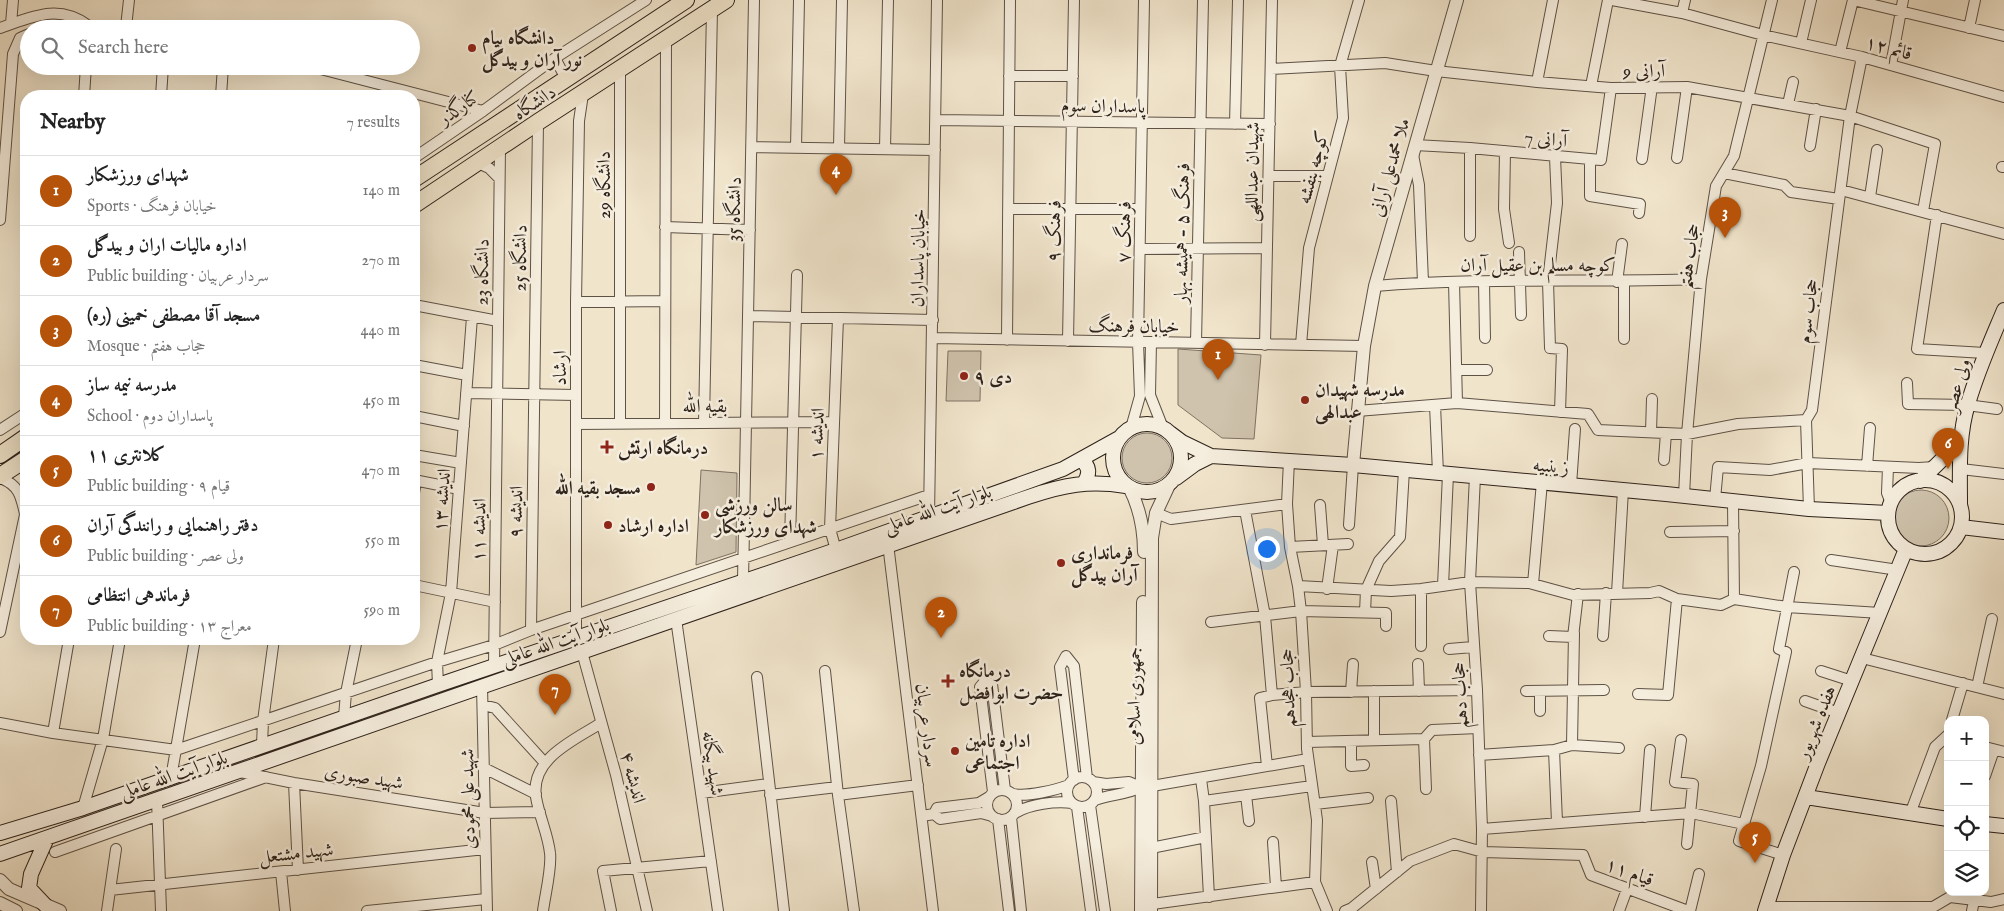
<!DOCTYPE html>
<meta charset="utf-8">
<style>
:root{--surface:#fff;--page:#f6f6f6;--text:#222;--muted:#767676;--line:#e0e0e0;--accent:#b45309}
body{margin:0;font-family:"IM FELL English",Amiri,serif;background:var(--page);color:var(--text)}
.controls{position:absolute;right:15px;bottom:15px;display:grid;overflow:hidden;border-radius:10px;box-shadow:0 5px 20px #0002}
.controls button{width:45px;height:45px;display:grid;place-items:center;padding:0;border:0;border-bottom:1px solid var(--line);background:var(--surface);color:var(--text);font:25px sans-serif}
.you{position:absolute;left:1266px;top:548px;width:18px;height:18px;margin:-12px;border:4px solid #fff;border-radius:50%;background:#1a73e8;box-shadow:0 0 0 8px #1a73e833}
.badge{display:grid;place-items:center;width:32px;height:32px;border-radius:50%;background:var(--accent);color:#fff;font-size:16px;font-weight:700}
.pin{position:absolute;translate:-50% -41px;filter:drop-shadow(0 1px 2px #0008)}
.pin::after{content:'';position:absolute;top:26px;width:18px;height:15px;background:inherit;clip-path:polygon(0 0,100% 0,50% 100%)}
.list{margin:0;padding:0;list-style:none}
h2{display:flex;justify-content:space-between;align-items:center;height:65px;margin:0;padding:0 20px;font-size:21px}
h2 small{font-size:16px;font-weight:400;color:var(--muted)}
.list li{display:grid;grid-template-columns:32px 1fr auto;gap:15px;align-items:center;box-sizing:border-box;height:70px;padding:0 20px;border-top:1px solid var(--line)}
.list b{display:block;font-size:19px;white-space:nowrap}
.list p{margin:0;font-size:16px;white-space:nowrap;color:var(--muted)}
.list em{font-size:16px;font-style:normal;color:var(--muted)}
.icon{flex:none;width:28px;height:28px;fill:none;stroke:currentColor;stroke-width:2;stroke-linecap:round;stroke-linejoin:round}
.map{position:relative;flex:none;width:2004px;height:911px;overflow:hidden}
.search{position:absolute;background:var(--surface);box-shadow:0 5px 20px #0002;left:20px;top:20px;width:400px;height:55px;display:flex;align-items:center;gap:12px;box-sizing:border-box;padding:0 18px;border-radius:28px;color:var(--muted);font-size:19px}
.panel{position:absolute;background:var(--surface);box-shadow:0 5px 20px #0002;left:20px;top:90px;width:400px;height:555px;border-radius:20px}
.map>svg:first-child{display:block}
.green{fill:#cfc3ad;stroke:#7e7264}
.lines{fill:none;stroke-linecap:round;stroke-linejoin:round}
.minor-casing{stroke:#5e5246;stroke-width:12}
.tertiary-casing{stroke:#5e5246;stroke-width:14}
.secondary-casing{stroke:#2e221a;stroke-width:16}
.primary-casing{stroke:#2e221a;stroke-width:18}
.minor{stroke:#f5eddd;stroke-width:10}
.tertiary{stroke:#f5eddd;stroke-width:12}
.secondary{stroke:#f5eddd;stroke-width:14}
.primary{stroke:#f0e4cb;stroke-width:16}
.poi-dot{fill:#8f2418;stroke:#f5eddd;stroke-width:2}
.labels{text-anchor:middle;stroke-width:5;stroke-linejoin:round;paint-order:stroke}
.poi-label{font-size:19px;font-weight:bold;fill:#2e221a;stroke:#f5eddd;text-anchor:start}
.street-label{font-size:19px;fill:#2e221a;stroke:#f5eddd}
</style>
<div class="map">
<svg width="2004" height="911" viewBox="0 0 2004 911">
<rect width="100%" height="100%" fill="#f0e4cb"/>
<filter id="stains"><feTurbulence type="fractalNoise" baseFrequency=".004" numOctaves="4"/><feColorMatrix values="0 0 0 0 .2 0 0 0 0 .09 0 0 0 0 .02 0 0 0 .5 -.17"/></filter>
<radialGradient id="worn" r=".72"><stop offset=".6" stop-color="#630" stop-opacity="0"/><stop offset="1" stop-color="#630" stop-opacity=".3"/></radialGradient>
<path class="green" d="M 1178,349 L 1261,355 L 1254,439 L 1222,438 L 1178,405 Z
M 948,351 L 981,351 L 980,401 L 946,401 Z
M1122 458a25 25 0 1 1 50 0a25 25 0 1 1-50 0Z
M 701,470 L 737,473 L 736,552 L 696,565 Z
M1893 518a28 28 0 1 1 56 0a28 28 0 1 1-56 0Z"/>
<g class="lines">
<g class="minor-casing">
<path id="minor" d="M 1612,0 L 1682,13 L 1763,35 L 1862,57 L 2004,97
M 1853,0 L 2004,36
M 1682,13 L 1685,0
M 11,24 L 13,0
M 126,27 L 129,0
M 0,28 C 32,17 58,3 89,26 L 89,28
M 1969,28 L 1975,0
M 43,29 L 89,26 L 156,29
M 1801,43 L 1811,0
M 1840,52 L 1853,0
M 555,58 L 566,79
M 1891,65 L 1903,0
M 309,66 L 483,111
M 1271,69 L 1385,63 L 1436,71 L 1537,82 L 1611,88 L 1687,87 L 1850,116 L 1935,144 L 1923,211
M 1009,76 L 1073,76
M 1537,82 L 1553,0
M 1591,86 L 1608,0
M 84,96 L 86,66
M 161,96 L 163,66
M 221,96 L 223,66
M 1788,104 L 1793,82
M 936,120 L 1270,124
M 1235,124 L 1238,0
M 1415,145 L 1470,148 L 1601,160 L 1611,88
M 1810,146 L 1816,109
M 752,147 L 935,150
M 796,148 L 799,0
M 839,148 L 842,0
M 885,149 L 888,0
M 1505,151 L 1504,209 L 1509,243
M 1413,155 L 1419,185 L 1423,282
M 1555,157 L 1557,203 L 1548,281 L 1550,348 L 1562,349 L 1560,412
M 414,158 L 483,111 L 555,58 L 646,0
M 1677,158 L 1687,87
M 1590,159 L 1590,196 L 1640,204 L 1639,213
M 1642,159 L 1652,86
M 478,163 L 489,168 L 499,178
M 2002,167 L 2004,167
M 1724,173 L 1784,185 L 1791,192 L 1839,199
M 1269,176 L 1328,176
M 1841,190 L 2004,234
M 1870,197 L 1877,150
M 1008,209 L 1140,209
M 1937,215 L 1917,349 L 1985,353
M 0,220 L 13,54 L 20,38 L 29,34
M 665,227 L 750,230
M 1470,236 L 1470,148
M 1140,249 L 1267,248
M 1519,252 L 1521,315
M 1454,282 L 1457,403
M 1484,282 L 1485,338
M 1617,282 L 1622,244
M 1375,286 C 1483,277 1592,283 1701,279
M 576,302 L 665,301
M 414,305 L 498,321
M 748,316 L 933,320
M 933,338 L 1364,346
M 1624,339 L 1624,282
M 1007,340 L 1010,0
M 1068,341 L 1074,0
M 1151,342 L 1150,395 L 1163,428
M 1196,343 L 1203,0
M 1265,345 L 1272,0
M 1301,345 L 1309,248 L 1343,118 L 1340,66 L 1359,0
M 414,365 L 467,375
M 1456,370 L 1487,370
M 1907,383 L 1908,404 L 1967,405 L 1997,409
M 466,393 L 576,395
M 1435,405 L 1438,473
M 1357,411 L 1457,403 L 1588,414 L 1598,430 L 1687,434 L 1738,424 L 1806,420
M 414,416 L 464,426
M 620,423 L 620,68
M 665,423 L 666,39
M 704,423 L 712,9
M 576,424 L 834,422
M 1131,428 L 1140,396 L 1138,342 L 1144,0
M 0,430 L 26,413
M 1651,432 L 1652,399
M 414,455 L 461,463
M 1289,460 L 1287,504 L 1290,547 L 1298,586 L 1301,611 L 1306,692 L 1307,749 L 1317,820 L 1315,882 L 1327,911
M 1664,460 L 1666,433
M 1867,466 L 1870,428
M 1888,467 L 1887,493 L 1891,503
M 1961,469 L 2004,474
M 1475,476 L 1470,582 L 1477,690 L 1482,829 L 1481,911
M 0,478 C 19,485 21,496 25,514
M 414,480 L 459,489
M 1571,485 L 1575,429
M 414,493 L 416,481
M 1684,496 L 1687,434 L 1701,279 L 1716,186 L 1734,156 L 1772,0
M 1715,499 L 1718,467 L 1770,470 L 1808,463 L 1919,468 L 1934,467
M 1733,501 L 1734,599
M 1320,505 L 1323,545
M 1809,509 L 1806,420 L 1812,410 L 1850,116 L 1862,57
M 1245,510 L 1265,616 L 1272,695 L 1260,698 L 1267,766
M 1156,513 L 1171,519 L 1287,504
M 929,517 L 937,0
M 1349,525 L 1353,465
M 1670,532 L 1734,531
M 790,542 L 797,275
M 888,544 L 933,911
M 1290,547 L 1348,544
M 836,550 L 830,529 L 838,318
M 1831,560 L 1898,570
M 743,581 L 754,0
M 1533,584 L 1542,482
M 414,585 L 495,602
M 1298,586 L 1391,591 L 1421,589 L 1470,582 L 1529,583 L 1573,595 L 1650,593 L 1659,591 L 1677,599 L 1721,605 L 1734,599 L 1787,607 L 1880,613
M 1443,586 L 1448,474
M 1327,589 L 1333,545
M 1421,589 L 1421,646
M 1617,593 L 1623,490
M 1365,612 L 1366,590 L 1379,561 L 1400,537 L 1404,470
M 676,619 L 718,911
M 1211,622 L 1301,611 L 1386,613 L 1386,626
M 531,630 L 538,122
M 0,632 L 26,510
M 1549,636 L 1573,637 L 1578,594
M 1603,636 L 1606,593
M 576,639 L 576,302 L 579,121 L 583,94
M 1449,649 L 1473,647
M 582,652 L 616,775 L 647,911
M 1862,658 L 2004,694
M 1418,664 L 1419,691
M 494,667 L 500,148
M 825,671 L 838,795 L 854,911
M 1821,671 L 1852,681
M 757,677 L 784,911
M 438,685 L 437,662 L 451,593 L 472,317
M 482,686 L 487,911
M 1977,687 L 1992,619
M 1526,691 L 1604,690
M 1540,691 L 1540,711
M 1351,692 L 1353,664
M 1638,694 L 1668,695 L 1677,599
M 1272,695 L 1306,692 L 1477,690
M 1805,701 L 1839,713
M 483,705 L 495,708 L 545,763
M 344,717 L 346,693 L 357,639
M 1952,720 L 1963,683
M 0,723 L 53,733 L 176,750 L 437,662 L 494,645 L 531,630 L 929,495
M 53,733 L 69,639
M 1424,739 L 1432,730 L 1478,728
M 1374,740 L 1374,691
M 1681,740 L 1675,782 L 1693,784 L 1687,844
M 1351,741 L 1351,766 L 1364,765
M 1307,742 L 1424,739 L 1426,789
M 262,745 L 263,721 L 274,639
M 1572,745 L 1574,633
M 1985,747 L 2004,752
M 1554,750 L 1557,822
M 1479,755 L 1554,750 L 1572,745 L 1619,748
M 484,768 L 536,794
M 240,772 L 294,783 L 485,813 L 540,812
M 1985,776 L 1994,750
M1067 792a15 15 0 1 1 30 0a15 15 0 1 1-30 0Z
M 171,778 L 195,639
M 1201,779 L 1204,801 L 1209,897
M 1074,780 L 1060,667 L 1066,656 L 1074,666 L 1087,778
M 1093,782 L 1106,784 L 1129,782 L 1141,787 L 1152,786 L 1308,759
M 294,783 L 298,870
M987 805a15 15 0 1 1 30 0a15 15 0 1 1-30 0Z
M 993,792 L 980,687 L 985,681 L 992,684 L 1005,790
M 701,793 L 769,784
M 1013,794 C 1027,797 1056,790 1069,785
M 770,795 L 837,787
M 838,795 L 918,785
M 1246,795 L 1249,821
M 157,800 L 161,911
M 1095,800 C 1110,794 1127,795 1141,787
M 1204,801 L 1312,786
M 1391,801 L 1397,872
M 1315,804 L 1368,798
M 1090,805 L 1105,911
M 1077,807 L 1091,911
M 83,808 L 103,739 L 120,639
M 1015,813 C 1030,804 1055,801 1072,803
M 934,814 L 940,819 L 981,813 L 992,816
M 1910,814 L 1935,747 L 1948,735
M 922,816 L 934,814 L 937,808 L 979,803 L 989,797
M 1011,817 L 1021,911
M 1645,817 L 1650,750
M 998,819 L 1009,911
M 1482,829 L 1691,813 L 1744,824
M 1273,842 L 1276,887
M 1151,848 L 1206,837
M 55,852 L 266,777
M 1783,855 L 1739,841 L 1761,766 L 1786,652 L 1779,649 L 1794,572
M 1372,862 L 1376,889
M 281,872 L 285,911
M 110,890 L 485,849
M 1145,905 L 1315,882
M 1767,907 L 1933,907 L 1950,897 L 1991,902 L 2004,899
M 107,911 L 116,849
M 367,911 L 486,899
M 543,911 C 545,895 552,868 550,853 C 548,834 539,816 536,797 C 530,758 575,740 601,723
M 611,911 L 603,871 L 711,861
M 1345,911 L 1352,908 L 1410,861 L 1454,844 L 1483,852 L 1583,855 L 1591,875 L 1688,911
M 1619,911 L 1627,889
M 1690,911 L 1699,874
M 1972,911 L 1974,900"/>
</g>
<g class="tertiary-casing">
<path id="tertiary" d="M 1353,465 L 1364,346 L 1375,286 L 1457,0
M 1129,487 C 1140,508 1144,528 1144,552
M 0,880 L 9,889 L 60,911
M 0,903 L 16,911
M 1141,911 L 1143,602
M 1151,911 L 1152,538 L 1156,513 L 1169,485"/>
</g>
<g class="secondary-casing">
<path id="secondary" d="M1113 458a34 34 0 1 1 68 0a34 34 0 1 1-68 0Z
M 1170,433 L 1182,442 L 1211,456 L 1353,465 L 1666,494 L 1809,509 L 1888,513
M 1081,460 C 1090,466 1090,474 1084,483
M 1176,478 L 1195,464 L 1211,456
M1888 517a37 37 0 1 1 74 0a37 37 0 1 1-74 0Z
M 1920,481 L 1961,441
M 1960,504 C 1960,471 1958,436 1968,404 C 1977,372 1991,341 2004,310
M 1961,527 L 2004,532
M 1806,797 L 1948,819
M 1985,824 L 2004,826
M 0,833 L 83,808 L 438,685 L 836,550 L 1063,469 L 1119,438
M 0,854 L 1028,497 C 1063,485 1089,480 1126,486
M 45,905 L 29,888 L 31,874 L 47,838
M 1765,911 L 1783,855 L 1818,763 L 1906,549"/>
</g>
<g class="primary-casing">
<path id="primary" d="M 414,179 L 686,0
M 414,205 L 538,122 L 726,0
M 0,455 L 26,437
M 0,476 L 26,459"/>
</g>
<use href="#minor" class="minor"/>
<use href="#tertiary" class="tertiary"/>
<use href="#secondary" class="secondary"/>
<use href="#primary" class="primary"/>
</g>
<g class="poi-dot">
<circle cx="472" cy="48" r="5"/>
<circle cx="964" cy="376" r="5"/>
<circle cx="1305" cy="400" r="5"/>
<path d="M604.5 439.5h5v5h5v5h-5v5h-5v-5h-5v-5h5z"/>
<circle cx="651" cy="487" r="5"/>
<circle cx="705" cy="515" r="5"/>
<circle cx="608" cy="525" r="5"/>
<circle cx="1061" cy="563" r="5"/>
<path d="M945.5 673.5h5v5h5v5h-5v5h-5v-5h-5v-5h5z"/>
<circle cx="955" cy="751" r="5"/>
</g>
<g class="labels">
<g class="poi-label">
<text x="482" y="44">دانشگاه پیام<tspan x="482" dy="22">نور آران و بیدگل</tspan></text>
<text x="974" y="383">۹ دی</text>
<text x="1315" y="396">مدرسه شهیدان<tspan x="1315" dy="22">عبدالهی</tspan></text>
<text x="618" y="454">درمانگاه ارتش</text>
<text x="641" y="494" text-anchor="end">مسجد بقیه الله</text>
<text x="715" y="511">سالن ورزشی<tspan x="715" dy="22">شهدای ورزشکار</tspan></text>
<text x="618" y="532">اداره ارشاد</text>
<text x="1071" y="559">فرمانداری<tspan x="1071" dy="22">آران بیدگل</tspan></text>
<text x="959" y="677">درمانگاه<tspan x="959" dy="22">حضرت ابوافضل</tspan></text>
<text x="965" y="747">اداره تامین<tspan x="965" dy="22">اجتماعی</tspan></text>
</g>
<g class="street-label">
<text transform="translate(1889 47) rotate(15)" y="7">قائم ۱۲</text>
<text transform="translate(1644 70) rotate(-1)" y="7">آرانی 9</text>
<text transform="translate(534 102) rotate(-33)" y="7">دانشگاه</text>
<text transform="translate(1103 105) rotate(1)" y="7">پاسداران سوم</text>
<text transform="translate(458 107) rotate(-35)" y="7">کنارگذر</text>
<text transform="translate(1546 138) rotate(5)" y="7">آرانی 7</text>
<text transform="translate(1312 167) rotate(-75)" y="7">کوچه بنفشه</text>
<text transform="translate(1389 167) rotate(-74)" y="7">ملا محمدعلی آرانی</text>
<text transform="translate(1251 172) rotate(-89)" y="7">شهیدان عبداللهی</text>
<text transform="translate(603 185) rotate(-90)" y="7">دانشگاه 29</text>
<text transform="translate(733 209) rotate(-88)" y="7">دانشگاه 35</text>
<text transform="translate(1053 231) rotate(-89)" y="7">فرهنگ ۹</text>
<text transform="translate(1123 232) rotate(-89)" y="7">فرهنگ ۷</text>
<text transform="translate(1181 233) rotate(-89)" y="7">فرهنگ ۵ - همیشه بهار</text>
<text transform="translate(1688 256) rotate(-82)" y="7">حجاب هفتم</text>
<text transform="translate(519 258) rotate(-89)" y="7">دانشگاه 25</text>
<text transform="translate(917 258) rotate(-89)" y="7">خیابان پاسداران</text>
<text x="1538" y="271">کوچه مسلم بن عقیل آران</text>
<text transform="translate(481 272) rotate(-89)" y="7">دانشگاه 23</text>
<text transform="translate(1807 311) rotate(-83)" y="7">حجاب سوم</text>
<text transform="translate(1134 325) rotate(1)" y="7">خیابان فرهنگ</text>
<text transform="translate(559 368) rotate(-90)" y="7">ارشاد</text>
<text transform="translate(1956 385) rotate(-74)" y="7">ولی عصر</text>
<text x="705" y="412">بقیه الله</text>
<text transform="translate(816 434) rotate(-88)" y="7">اندیشه ۱</text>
<text transform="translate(1551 465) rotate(5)" y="7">زینبیه</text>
<text transform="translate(441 500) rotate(-86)" y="7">اندیشه ۱۳</text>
<text transform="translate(937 508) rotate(-19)" y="7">بلوار آیت‌ الله عاملی</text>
<text transform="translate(515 512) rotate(-89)" y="7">اندیشه ۹</text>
<text transform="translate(478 530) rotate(-89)" y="7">اندیشه ۱۱</text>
<text transform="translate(555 641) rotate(-19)" y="7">بلوار آیت‌ الله عاملی</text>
<text transform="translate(1287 688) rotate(-92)" y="7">حجاب هجدهم</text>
<text transform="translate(1459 695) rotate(-93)" y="7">حجاب دهم</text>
<text transform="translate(1133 696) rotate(-90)" y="7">جمهوری اسلامی</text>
<text transform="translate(1815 722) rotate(-68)" y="7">هفده شهریور</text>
<text transform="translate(928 725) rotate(83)" y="7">سردار عربیان</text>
<text transform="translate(714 763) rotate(82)" y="7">شهید بیگانه</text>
<text transform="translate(173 774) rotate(-19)" y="7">بلوار آیت‌ الله عاملی</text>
<text transform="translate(364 776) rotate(9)" y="7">شهید صبوری</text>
<text transform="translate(634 777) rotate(75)" y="7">اندیشه ۴</text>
<text transform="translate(467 799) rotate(-91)" y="7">شهید علی محمودی</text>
<text transform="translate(296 852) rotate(-6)" y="7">شهید مشتعل</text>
<text transform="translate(1630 871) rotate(20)" y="7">قیام ۱۱</text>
</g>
</g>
<rect width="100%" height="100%" filter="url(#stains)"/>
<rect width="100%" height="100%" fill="url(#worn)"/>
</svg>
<div class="controls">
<button>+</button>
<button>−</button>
<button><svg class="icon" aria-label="locate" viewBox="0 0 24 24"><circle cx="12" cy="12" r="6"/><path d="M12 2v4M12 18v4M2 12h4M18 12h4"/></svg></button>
<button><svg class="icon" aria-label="layers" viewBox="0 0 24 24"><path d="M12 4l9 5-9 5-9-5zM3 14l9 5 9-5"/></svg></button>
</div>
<div class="you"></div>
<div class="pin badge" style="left:1218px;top:380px">1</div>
<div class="pin badge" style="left:941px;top:638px">2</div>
<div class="pin badge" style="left:1725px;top:238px">3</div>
<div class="pin badge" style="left:836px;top:195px">4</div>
<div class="pin badge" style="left:1755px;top:863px">5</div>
<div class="pin badge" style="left:1948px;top:469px">6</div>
<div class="pin badge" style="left:555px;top:715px">7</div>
<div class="search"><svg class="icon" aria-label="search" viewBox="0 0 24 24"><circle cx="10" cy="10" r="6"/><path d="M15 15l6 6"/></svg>Search here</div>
<section class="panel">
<h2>Nearby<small>7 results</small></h2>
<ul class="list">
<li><span class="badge">1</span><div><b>شهدای ورزشکار</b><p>Sports · خیابان فرهنگ</p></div><em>140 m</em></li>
<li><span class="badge">2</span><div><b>اداره مالیات اران و بیدگل</b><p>Public building · سردار عربیان</p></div><em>270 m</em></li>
<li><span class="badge">3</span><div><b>مسجد آقا مصطفی خمینی (ره)</b><p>Mosque · حجاب هفتم</p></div><em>440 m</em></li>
<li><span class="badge">4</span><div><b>مدرسه نیمه ساز</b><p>School · پاسداران دوم</p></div><em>450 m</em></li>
<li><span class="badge">5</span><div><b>کلانتری ۱۱</b><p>Public building · قیام ۹</p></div><em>470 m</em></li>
<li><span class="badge">6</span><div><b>دفتر راهنمایی و رانندگی آران</b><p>Public building · ولی عصر</p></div><em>550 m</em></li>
<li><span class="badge">7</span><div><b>فرماندهی انتظامی</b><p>Public building · معراج ۱۳</p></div><em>590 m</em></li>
</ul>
</section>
</div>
